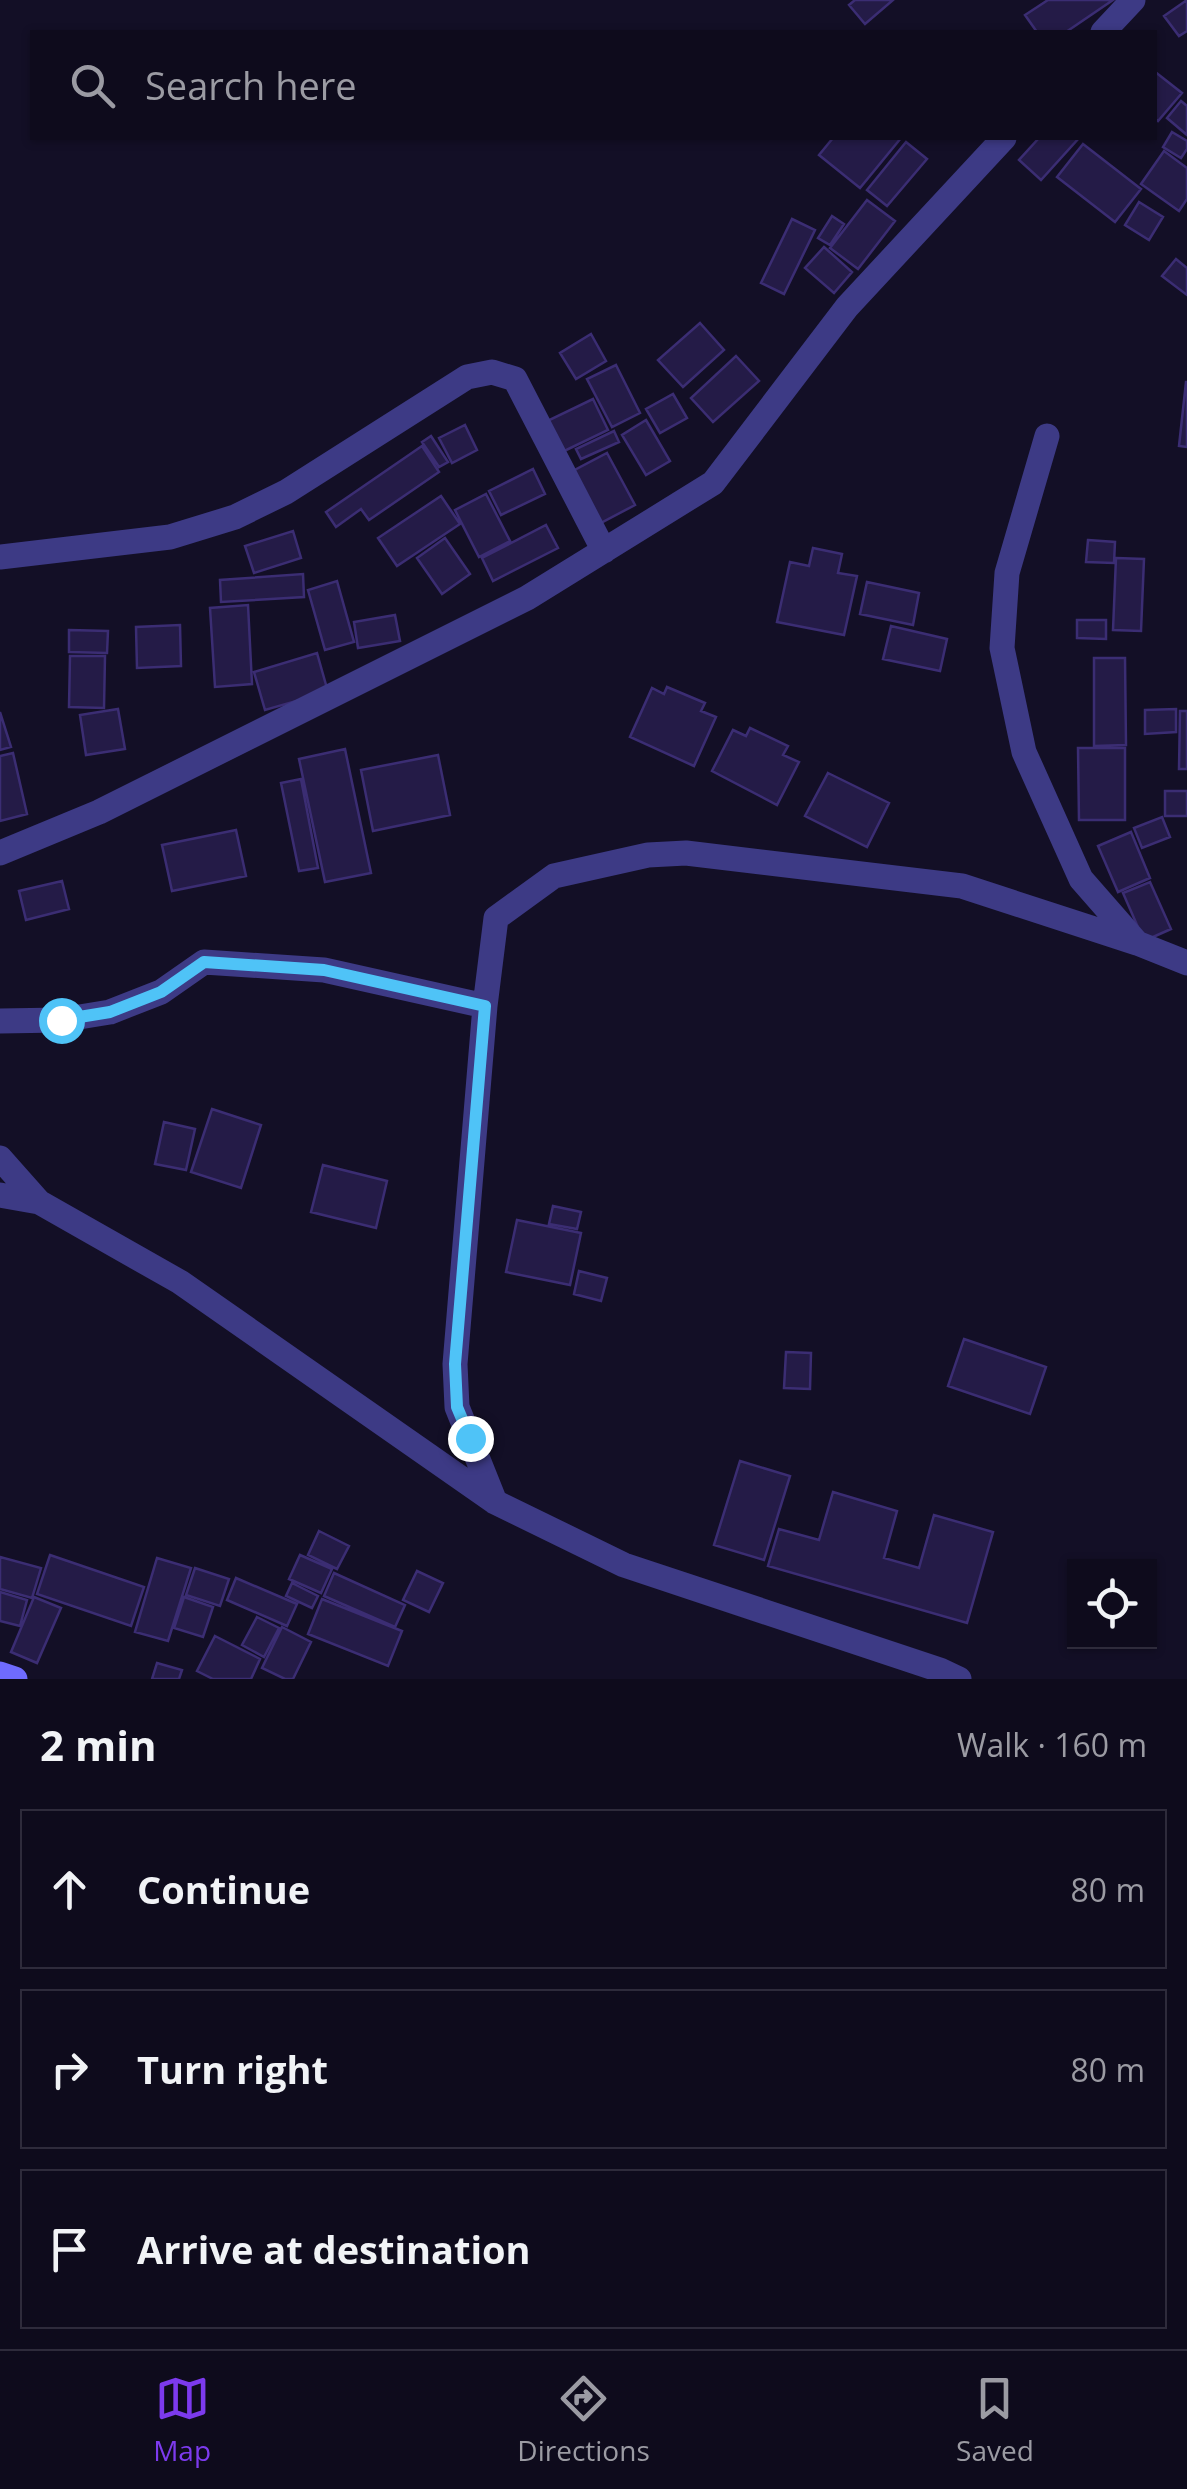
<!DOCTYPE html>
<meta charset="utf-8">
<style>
:root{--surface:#0e0b1c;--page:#171425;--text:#f1f3f6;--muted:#9b9ba3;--line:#2e2b3b;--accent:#7c3aed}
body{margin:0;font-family:"Open Sans",sans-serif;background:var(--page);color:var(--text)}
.controls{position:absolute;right:30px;bottom:30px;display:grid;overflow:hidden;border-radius:0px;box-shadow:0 2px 8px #0004}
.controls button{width:90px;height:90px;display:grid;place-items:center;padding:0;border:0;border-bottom:2px solid var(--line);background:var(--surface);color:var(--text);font:50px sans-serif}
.stop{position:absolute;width:30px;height:30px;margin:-22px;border:8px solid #4fc3f7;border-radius:50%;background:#fff}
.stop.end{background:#4fc3f7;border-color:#fff;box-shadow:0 2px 10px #0008}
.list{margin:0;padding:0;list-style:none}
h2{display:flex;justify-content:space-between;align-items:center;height:130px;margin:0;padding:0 40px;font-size:42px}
h2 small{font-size:32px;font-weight:400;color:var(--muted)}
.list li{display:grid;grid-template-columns:65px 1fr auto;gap:30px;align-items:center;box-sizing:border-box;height:160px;margin:0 20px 20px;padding:0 20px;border:2px solid var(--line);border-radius:0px}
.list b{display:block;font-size:38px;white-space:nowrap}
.list em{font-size:32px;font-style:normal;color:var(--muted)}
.icon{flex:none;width:55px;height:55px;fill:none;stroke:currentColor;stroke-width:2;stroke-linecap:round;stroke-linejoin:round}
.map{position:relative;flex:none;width:1187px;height:1679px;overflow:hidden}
.search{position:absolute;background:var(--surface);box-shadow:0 2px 8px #0004;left:30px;right:30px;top:30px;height:110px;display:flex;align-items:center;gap:25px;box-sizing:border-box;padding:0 35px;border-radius:0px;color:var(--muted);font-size:38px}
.sheet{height:670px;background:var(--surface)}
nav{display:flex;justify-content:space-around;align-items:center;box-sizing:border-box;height:140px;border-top:2px solid var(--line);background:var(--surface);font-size:28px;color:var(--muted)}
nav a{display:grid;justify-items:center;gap:5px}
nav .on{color:var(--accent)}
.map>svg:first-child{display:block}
.building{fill:#241b47;stroke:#3b2d73;stroke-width:2.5}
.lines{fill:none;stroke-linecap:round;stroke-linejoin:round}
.street{stroke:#3d3a85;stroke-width:25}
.secondary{stroke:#6f6bff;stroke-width:25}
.route{stroke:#4fc3f7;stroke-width:12}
</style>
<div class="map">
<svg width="1187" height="1679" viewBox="0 0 1187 1679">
<rect width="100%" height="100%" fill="#130f26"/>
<path class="building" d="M 855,0 L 893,0 L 865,24 L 849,5 Z
M 1048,0 L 1113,0 L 1066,32 L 1037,32 L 1025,15 Z
M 1187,0 L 1187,31 L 1179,36 L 1164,16 Z
M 1154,71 L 1182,93 L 1158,121 L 1154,118 Z
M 1181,101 L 1187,106 L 1187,135 L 1167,118 Z
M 1172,132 L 1187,141 L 1187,149 L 1181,158 L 1163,147 Z
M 833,138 L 901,138 L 860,188 L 819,155 Z
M 1039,138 L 1079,138 L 1041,180 L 1019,160 Z
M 906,142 L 927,159 L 887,206 L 867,190 Z
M 1083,144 L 1141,189 L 1115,222 L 1057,177 Z
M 1164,151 L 1187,168 L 1187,199 L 1179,211 L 1141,184 Z
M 867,200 L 895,221 L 858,269 L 830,248 Z
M 1139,202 L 1163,217 L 1149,240 L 1125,225 Z
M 832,216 L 844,224 L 830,245 L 818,238 Z
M 792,219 L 815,230 L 784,294 L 761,283 Z
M 824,247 L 852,272 L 834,293 L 805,268 Z
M 1176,259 L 1187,268 L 1187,295 L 1162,276 Z
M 700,323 L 724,350 L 683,387 L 658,360 Z
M 591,334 L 606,361 L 576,379 L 560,353 Z
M 736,356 L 759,381 L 713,422 L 691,398 Z
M 616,365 L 640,413 L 612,427 L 587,379 Z
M 1186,382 L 1187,382 L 1187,447 L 1179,446 Z
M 673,394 L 687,418 L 660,433 L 646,409 Z
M 593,399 L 608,430 L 558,454 L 543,423 Z
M 646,420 L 670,461 L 646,475 L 622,435 Z
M 465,425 L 477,450 L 452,463 L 439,438 Z
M 614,431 L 619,442 L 581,459 L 576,449 Z
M 431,436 L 448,462 L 439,467 L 422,442 Z
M 422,446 L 439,472 L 369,520 L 361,509 L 336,527 L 326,512 Z
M 607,453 L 635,505 L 595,526 L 567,474 Z
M 533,469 L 545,494 L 501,515 L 489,491 Z
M 486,494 L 510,541 L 479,557 L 455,510 Z
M 441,496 L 460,524 L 397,566 L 378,538 Z
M 546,525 L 558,548 L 493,581 L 482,558 Z
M 293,531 L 301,558 L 254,573 L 245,546 Z
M 445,538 L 470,574 L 442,594 L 417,558 Z
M 1088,540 L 1115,542 L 1114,563 L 1086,562 Z
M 813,548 L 842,554 L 838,573 L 857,576 L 844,635 L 777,622 L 790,562 L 809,566 Z
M 1116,558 L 1144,559 L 1141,631 L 1113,630 Z
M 303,574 L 304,597 L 221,602 L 220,580 Z
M 337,581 L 354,642 L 325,650 L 308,590 Z
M 867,582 L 919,593 L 913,625 L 860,614 Z
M 248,605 L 252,684 L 215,687 L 210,608 Z
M 395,615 L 400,641 L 358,648 L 354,622 Z
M 1077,620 L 1106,620 L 1106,639 L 1077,638 Z
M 180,625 L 181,666 L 137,668 L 136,627 Z
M 891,626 L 947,639 L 940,671 L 883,659 Z
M 69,630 L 108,631 L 107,653 L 69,652 Z
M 317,653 L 328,692 L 265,710 L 254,672 Z
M 70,656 L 105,656 L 104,708 L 69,707 Z
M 1094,658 L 1125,658 L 1126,745 L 1094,746 Z
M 667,687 L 705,703 L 701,711 L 716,717 L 694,766 L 630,737 L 652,688 L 664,694 Z
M 118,709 L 125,749 L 86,755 L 80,715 Z
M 1176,709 L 1176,732 L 1145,734 L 1145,710 Z
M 1180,711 L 1187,711 L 1187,769 L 1179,769 Z
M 0,712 L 11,747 L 0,750 Z
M 750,728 L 788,746 L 783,755 L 799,762 L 777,805 L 712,771 L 733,730 L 746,736 Z
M 1078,748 L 1125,748 L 1125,820 L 1079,820 Z
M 345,749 L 371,873 L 325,882 L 299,759 Z
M 13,753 L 27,814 L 0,821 L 0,756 Z
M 438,755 L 450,815 L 373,831 L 361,770 Z
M 828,773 L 889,803 L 867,847 L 805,816 Z
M 301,779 L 318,868 L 299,871 L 281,783 Z
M 1165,791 L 1187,791 L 1187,816 L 1165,816 Z
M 1162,817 L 1170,837 L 1142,848 L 1134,828 Z
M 236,830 L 246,876 L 172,891 L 162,845 Z
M 1131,832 L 1150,878 L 1118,892 L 1098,846 Z
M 62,881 L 69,909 L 26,920 L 19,891 Z
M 1150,882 L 1171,929 L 1144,941 L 1123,893 Z
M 212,1109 L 261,1125 L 241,1188 L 191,1172 Z
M 164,1122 L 195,1129 L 186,1170 L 155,1164 Z
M 323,1165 L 387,1181 L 376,1228 L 311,1212 Z
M 553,1206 L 581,1212 L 577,1229 L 549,1224 Z
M 517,1220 L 581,1233 L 570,1285 L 506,1272 Z
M 579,1271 L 607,1278 L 601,1301 L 574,1294 Z
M 964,1339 L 1046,1367 L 1030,1414 L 948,1386 Z
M 786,1352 L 811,1353 L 810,1389 L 784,1388 Z
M 740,1461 L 790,1476 L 764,1560 L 714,1545 Z
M 833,1492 L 897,1511 L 884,1558 L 919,1568 L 934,1515 L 993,1532 L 967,1623 L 768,1566 L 779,1529 L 819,1540 Z
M 319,1531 L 349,1546 L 337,1569 L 308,1555 Z
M 50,1555 L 144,1587 L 131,1626 L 37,1594 Z
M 300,1555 L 332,1569 L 321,1593 L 289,1579 Z
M 0,1557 L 41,1568 L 32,1598 L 0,1589 Z
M 157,1558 L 191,1568 L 168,1641 L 135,1632 Z
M 195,1568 L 229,1579 L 220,1606 L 186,1595 Z
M 417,1571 L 443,1583 L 429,1612 L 403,1600 Z
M 334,1573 L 405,1605 L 395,1627 L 324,1596 Z
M 236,1578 L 297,1604 L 287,1626 L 227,1600 Z
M 292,1583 L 318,1596 L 312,1608 L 286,1596 Z
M 0,1592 L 27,1600 L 20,1626 L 0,1621 Z
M 34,1597 L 61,1608 L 37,1663 L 11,1652 Z
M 184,1597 L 213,1607 L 203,1637 L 174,1628 Z
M 322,1599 L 402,1631 L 388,1666 L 308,1634 Z
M 257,1617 L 279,1628 L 264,1657 L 242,1645 Z
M 282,1627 L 311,1642 L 293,1679 L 285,1679 L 262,1668 Z
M 215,1636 L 260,1659 L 251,1679 L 213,1679 L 197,1671 Z
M 157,1663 L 182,1670 L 179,1679 L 152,1679 Z"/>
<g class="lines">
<path class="street" d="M 1103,32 L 1133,0
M 1047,436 L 1007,573 L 1002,648 L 1024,752 L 1081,879 L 1137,943 L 1187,963
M 0,557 L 170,537 L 235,517 L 286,492 L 467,377 L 492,372 L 515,379 L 604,551
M 0,853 L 99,812 L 527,598 L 713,483 L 847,307 L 1004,138
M 485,1006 L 455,1364 L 457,1407 L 495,1502
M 0,1021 L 61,1020 L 110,1012 L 161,992 L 204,962 L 324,970 L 485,1006 L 496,918 L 554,876 L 648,855 L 686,853 L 962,886 L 1137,943
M 0,1158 L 39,1202
M 0,1195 L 39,1202 L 180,1282 L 495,1502 L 624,1565 L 940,1670 L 959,1679"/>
<path class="secondary" d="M 0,1674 L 15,1679"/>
</g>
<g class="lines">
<path class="route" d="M 61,1020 L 110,1012 L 161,992 L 204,962 L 324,970 L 485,1006 L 455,1364 L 457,1407 L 470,1438"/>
</g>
</svg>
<div class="controls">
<button><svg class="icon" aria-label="locate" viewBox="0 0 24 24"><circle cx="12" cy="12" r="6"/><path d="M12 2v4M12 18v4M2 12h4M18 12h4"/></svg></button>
</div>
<div class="stop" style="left:61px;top:1020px"></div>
<div class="stop end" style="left:470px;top:1438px"></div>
<div class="search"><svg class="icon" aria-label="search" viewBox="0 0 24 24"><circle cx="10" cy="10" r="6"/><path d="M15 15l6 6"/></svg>Search here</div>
</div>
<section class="sheet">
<h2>2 min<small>Walk · 160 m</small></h2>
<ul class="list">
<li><svg class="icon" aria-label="ahead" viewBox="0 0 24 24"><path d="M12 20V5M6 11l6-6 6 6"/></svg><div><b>Continue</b></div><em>80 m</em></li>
<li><svg class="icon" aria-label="right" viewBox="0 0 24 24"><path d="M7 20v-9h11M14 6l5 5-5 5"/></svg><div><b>Turn right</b></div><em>80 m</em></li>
<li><svg class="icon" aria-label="arrive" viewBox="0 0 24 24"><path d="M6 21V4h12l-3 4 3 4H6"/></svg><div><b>Arrive at destination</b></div></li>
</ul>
</section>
<nav>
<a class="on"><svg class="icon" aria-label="map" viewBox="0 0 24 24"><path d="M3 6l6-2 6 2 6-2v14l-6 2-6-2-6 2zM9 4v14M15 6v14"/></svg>Map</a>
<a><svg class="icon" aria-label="directions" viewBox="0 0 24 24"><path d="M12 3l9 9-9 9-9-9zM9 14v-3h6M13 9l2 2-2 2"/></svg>Directions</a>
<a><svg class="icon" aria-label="saved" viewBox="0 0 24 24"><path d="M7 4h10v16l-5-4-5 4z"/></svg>Saved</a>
</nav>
